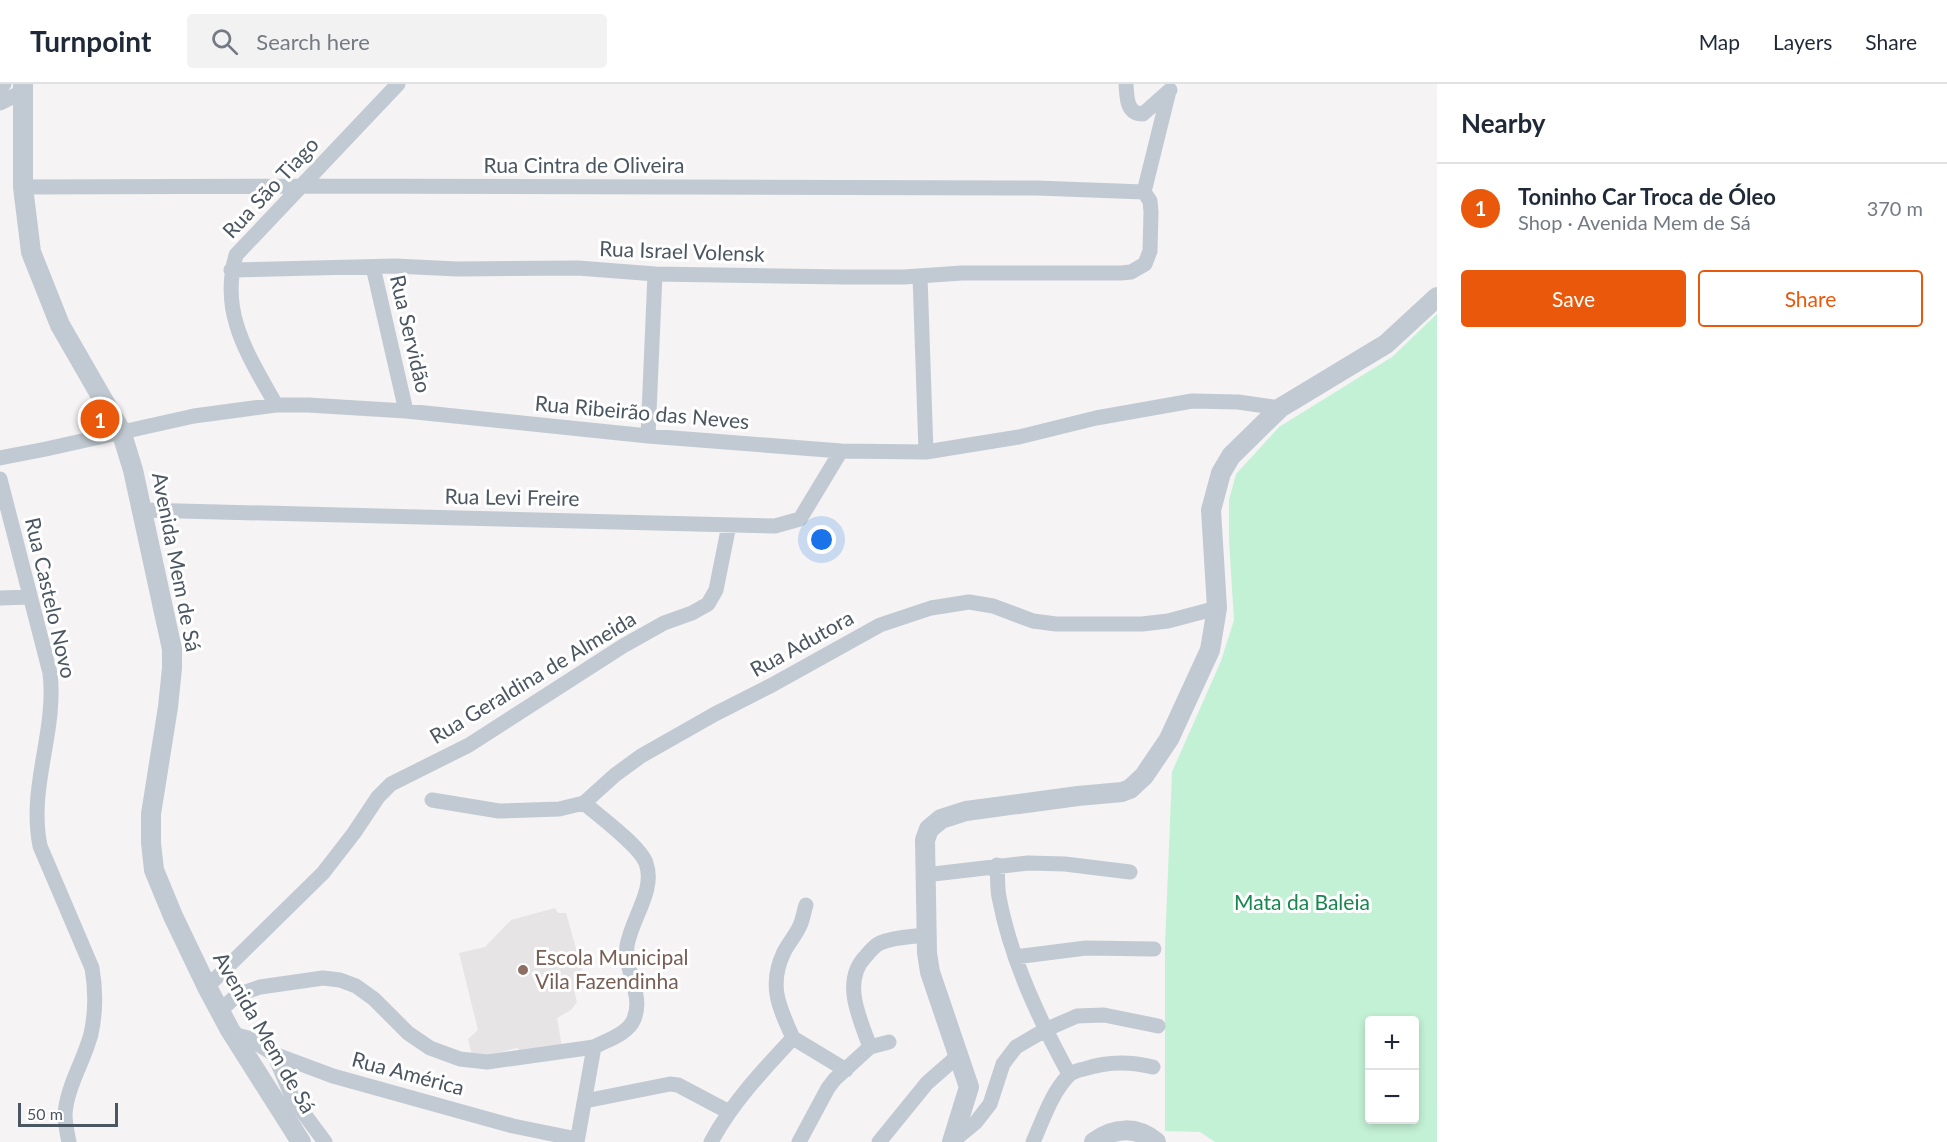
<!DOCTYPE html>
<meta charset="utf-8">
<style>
:root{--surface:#fff;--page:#f2f2f3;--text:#1f2937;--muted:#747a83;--line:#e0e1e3;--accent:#ea580c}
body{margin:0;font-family:Lato,sans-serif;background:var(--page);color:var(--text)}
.controls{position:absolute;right:18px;bottom:18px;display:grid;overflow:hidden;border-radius:6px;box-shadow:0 3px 9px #0003}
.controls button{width:54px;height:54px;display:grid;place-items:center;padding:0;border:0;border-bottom:2px solid var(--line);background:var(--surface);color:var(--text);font:30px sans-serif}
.scale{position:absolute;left:18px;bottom:15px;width:100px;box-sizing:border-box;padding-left:6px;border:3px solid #4a5661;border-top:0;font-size:16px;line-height:21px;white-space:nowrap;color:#4a5661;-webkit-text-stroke:4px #fff;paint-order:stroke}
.you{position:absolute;left:822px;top:456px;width:21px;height:21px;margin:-15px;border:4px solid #fff;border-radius:50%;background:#1a73e8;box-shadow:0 0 0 9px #1a73e833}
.badge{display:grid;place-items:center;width:39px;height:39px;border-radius:50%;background:var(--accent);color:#fff;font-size:20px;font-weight:700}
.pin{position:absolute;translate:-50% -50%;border:3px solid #fff;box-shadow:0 2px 6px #0006}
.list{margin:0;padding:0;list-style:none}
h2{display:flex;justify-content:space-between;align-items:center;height:78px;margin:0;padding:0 24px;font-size:26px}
h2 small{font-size:20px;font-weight:400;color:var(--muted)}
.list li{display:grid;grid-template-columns:39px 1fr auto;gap:18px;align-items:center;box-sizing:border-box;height:90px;padding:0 24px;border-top:2px solid var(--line)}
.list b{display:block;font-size:22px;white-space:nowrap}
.list p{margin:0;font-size:20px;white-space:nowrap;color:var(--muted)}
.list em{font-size:20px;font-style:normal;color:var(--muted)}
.actions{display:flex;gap:12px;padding:18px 24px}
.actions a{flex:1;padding:14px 0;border:2px solid var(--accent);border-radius:6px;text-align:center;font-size:21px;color:var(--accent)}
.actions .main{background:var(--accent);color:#fff}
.icon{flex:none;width:33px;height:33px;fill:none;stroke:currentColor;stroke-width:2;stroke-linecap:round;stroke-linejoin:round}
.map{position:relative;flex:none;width:1437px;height:1058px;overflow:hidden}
header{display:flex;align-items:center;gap:36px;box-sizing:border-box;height:84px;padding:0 30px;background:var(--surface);border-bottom:2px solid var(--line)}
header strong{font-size:28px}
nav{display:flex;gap:33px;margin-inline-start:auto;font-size:21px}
.search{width:420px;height:54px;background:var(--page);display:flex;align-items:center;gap:15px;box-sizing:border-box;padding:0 21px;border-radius:6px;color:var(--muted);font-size:22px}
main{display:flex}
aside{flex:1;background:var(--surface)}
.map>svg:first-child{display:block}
.education{fill:#e6e4e5}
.green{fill:#c3f1d5;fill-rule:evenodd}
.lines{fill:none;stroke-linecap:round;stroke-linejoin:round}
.minor{stroke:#c1cad2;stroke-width:15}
.tertiary{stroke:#c1cad2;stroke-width:20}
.education-dot{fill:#8d6e63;stroke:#fff;stroke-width:2}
.labels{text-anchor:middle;stroke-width:6;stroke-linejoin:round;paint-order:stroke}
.street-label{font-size:21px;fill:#4a5661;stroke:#fff}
.park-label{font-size:21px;fill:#17864f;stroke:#fff}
.education-label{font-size:21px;fill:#785e54;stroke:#fff;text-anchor:start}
</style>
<header>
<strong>Turnpoint</strong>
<div class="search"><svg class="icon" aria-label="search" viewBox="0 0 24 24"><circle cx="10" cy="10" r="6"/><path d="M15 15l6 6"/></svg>Search here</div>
<nav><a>Map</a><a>Layers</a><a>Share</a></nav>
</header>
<main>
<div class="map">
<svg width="1437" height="1058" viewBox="0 0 1437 1058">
<rect width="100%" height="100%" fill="#f5f3f3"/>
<path class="education" d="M 555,824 L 558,829 L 566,829 L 587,903 L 574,906 L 577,918 L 571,926 L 557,934 L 562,963 L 526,970 L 517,964 L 473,975 L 468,955 L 478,946 L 459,869 L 485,863 L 511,836 Z"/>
<path class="green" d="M 1437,230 L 1437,1058 L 1215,1058 L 1200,1048 L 1165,1047 L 1165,862 L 1172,688 L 1221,577 L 1234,536 L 1229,456 L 1229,416 L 1236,390 L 1279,343 L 1392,273 ZM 1370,936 L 1414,936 L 1414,1036 L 1370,1036 Z"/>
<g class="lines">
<path class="minor" d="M 1126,0 C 1127,13 1126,30 1143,30 L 1170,6
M 0,4 L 4,0
M 0,19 L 22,8
M 23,103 L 301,102 L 1037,104 L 1144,108
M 373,183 L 406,327
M 231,186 L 395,182 L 457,185 L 578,184 L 655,190 L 845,193 L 904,193 L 962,189 L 1121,189 L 1131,188 L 1145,180 L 1150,167 L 1151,128 L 1150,117 L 1144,108 L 1169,7
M 920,192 L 926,368
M 276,321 C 249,272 219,230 236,171 L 398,0
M 648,352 L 655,190
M 0,374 L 46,365 L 194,332 L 276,321 L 308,321 L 406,327 L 648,352 L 841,367 L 926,368 L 1019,353 L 1096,334 L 1192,317 L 1238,318 L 1280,324
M 0,395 L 50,589 C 57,648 28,702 40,762 L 92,884 C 96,907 96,927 91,950 C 84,977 67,1002 65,1030 C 65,1040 67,1049 69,1058
M 142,426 L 775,442 L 800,435 L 841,367
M 0,514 L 30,513
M 432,716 L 499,727 L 559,725 L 584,719 L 615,691 L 641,672 L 715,630 L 772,601 L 880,541 L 931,524 L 969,518 L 993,522 L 1033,537 L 1056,540 L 1142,540 L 1168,537 L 1217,524
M 997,781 C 998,792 997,803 999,813 C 1011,876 1039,935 1069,990
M 925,791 L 1028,779 L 1065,780 L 1130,788
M 1015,873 L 1086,864 L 1154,865
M 207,903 L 323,789 L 354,749 L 378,713 L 391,700 L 469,661 L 623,562 L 664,539 L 692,529 L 708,520 L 716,506 L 729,441
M 220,927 L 237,911 L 260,903 L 323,894 L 340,896 L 356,902 L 374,915 L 408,949 L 430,964 L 460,975 L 487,978 L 594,963
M 233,950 L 248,954 L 274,970 L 333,992 L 513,1042 L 577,1055
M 793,954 L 846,986
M 870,963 C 860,935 841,897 866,872 C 870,867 874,862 880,859 C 894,853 910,853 925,851
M 274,970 L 293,1015 L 325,1058
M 585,1017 L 670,1000 L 678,1001 L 729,1028
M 953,1057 L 976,1038 L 990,1020 L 1003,980 L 1016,963 L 1045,946 L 1077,932 L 1104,931 L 1158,942
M 577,1058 L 594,963 C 607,956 628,950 634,935 C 644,911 624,886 627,862 C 631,835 656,806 646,779 C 640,762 599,732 584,719
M 711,1058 C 732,1019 763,986 793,954 C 779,923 768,901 784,868 C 789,858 797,850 801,839 C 803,834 804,827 806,821
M 799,1058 L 828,1004 L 835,995 L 870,963 L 889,958
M 879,1058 L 927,999 L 959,971
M 1033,1058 C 1043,1036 1051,1010 1068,992 C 1072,988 1079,986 1084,985 C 1108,977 1129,977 1153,983"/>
<path class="tertiary" d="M 23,0 L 23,103 L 31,168 L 60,241 L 121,347 L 133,386 L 172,565 L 172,584 L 168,623 L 151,730 L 151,759 L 154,786 L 173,832 L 207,903 L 230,946 L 301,1058
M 952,1058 L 969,1003 L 930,888 L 927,869 L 925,756 L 929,745 L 941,735 L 966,727 L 1078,712 L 1122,708 L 1130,705 L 1144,692 L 1169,655 L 1210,566 L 1217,524 L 1211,426 L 1221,389 L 1231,372 L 1280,324 L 1386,260 L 1437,213
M 1094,1058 C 1114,1043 1137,1042 1156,1058"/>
</g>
<circle class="education-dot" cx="523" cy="886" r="6"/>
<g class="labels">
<g class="street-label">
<text x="584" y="89">Rua Cintra de Oliveira</text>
<text transform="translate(271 104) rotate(-47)" y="7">Rua São Tiago</text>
<text transform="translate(682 168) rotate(2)" y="7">Rua Israel Volensk</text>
<text transform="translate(410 250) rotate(77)" y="7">Rua Servidão</text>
<text transform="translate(642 329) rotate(5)" y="7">Rua Ribeirão das Neves</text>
<text transform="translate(512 414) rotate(1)" y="7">Rua Levi Freire</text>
<text transform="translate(176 478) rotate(79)" y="7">Avenida Mem de Sá</text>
<text transform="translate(50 514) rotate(77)" y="7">Rua Castelo Novo</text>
<text transform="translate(802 560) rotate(-29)" y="7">Rua Adutora</text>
<text transform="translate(533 594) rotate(-31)" y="7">Rua Geraldina de Almeida</text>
<text transform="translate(264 949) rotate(60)" y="7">Avenida Mem de Sá</text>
<text transform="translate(408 990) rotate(15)" y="7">Rua América</text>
</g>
<g class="park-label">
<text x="1302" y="826">Mata da Baleia</text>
</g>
<g class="education-label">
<text x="535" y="881">Escola Municipal<tspan x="535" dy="24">Vila Fazendinha</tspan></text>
</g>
</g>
</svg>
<div class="controls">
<button>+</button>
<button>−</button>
</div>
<div class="scale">50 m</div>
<div class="you"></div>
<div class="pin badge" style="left:100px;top:335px">1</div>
</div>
<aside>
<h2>Nearby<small></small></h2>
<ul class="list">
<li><span class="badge">1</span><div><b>Toninho Car Troca de Óleo</b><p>Shop · Avenida Mem de Sá</p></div><em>370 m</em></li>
</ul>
<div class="actions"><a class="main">Save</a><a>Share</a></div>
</aside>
</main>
